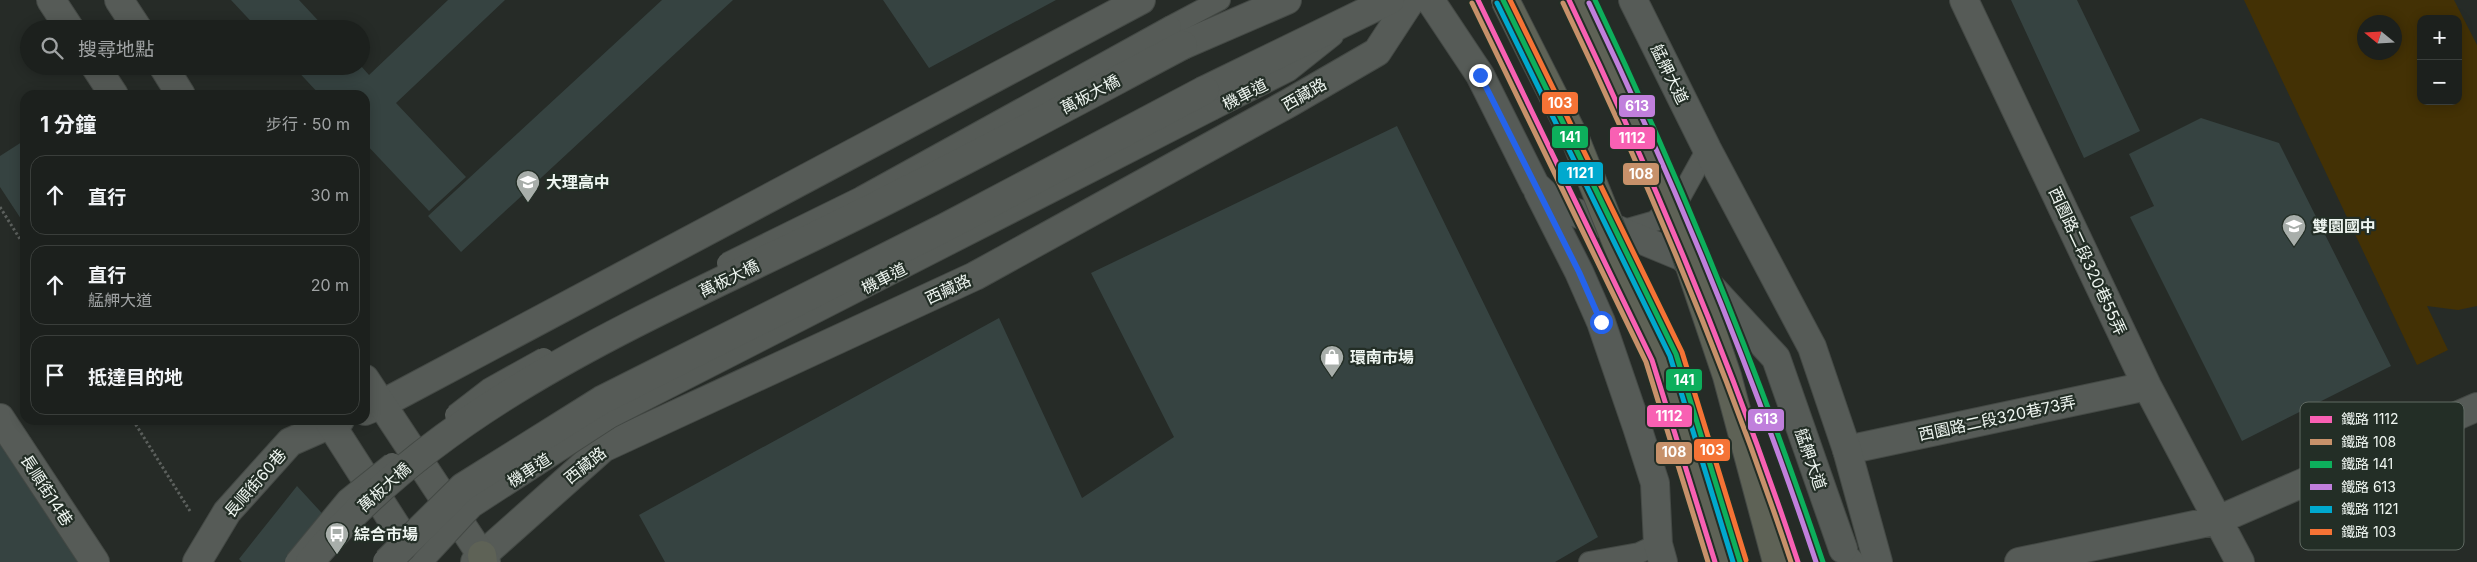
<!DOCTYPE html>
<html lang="zh-TW">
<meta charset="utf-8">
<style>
:root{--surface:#1c201d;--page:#252826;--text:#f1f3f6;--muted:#a0a3a4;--line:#3a3e3b}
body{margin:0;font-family:Inter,"Noto Sans TC",sans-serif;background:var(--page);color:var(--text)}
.controls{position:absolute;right:15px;top:15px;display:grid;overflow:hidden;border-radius:10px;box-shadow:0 2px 12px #0003}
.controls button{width:45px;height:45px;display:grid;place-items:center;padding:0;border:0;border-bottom:1px solid var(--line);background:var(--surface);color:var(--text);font:25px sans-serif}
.compass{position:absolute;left:2357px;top:15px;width:45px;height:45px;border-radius:50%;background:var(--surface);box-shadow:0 2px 12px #0003;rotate:288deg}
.stop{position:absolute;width:15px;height:15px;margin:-11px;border:4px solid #2563eb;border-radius:50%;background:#fff}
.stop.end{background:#2563eb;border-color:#fff;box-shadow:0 1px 5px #0008}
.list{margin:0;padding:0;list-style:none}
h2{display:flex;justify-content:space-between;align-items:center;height:65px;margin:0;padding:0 20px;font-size:21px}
h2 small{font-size:16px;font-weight:400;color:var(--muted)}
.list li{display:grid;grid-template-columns:32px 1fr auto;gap:15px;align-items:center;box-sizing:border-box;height:80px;margin:0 10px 10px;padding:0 10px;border:1px solid var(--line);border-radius:15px}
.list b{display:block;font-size:19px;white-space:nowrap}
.list p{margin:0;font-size:16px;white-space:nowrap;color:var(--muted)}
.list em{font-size:16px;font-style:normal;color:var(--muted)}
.icon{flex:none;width:28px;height:28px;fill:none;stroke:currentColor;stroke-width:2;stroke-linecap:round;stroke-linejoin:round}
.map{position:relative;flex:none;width:2477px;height:562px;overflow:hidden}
.search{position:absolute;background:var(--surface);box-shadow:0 2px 12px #0003;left:20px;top:20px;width:350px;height:55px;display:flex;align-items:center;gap:12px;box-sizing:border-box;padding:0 18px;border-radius:28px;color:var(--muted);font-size:19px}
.panel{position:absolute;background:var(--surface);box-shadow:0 2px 12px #0003;left:20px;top:90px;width:350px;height:335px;border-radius:15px}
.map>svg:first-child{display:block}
.green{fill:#433105;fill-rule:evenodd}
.building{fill:#364341}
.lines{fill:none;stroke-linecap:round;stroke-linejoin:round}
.service-casing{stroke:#444945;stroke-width:22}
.minor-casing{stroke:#444945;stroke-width:30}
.tertiary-casing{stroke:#444945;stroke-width:30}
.trunk-casing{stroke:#444945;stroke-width:30}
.path{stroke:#5c605d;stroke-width:3;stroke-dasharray:2.5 2.5;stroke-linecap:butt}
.service{stroke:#565b57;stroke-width:20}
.minor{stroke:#565b57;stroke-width:28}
.tertiary{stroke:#565b57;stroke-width:28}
.trunk{stroke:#5e6256;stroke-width:28}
.service-bridge-casing{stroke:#444945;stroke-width:22;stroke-linecap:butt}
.tertiary-bridge-casing{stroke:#444945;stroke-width:30;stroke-linecap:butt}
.trunk-bridge-casing{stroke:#444945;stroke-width:30;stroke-linecap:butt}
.service-bridge{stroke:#565b57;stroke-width:20}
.tertiary-bridge{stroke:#565b57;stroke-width:28}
.trunk-bridge{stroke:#5e6256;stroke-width:28}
.rail-1-casing{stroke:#232e26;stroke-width:9}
.rail-2-casing{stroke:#232e26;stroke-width:9}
.rail-3-casing{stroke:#232e26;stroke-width:9}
.rail-4-casing{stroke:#232e26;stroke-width:9}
.rail-5-casing{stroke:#232e26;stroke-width:9}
.rail-6-casing{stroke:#232e26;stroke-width:9}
.rail-1{stroke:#f860b3;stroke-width:5}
.rail-2{stroke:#c7916a;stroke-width:5}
.rail-3{stroke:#0daf5c;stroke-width:5}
.rail-4{stroke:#c07fdc;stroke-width:5}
.rail-5{stroke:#00a9ce;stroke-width:5}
.rail-6{stroke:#f57335;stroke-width:5}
.route{stroke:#2563eb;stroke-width:6}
.labels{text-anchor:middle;stroke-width:4.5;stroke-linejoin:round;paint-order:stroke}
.street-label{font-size:16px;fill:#eef5f0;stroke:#232e26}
.poi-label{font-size:16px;font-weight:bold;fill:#eef5f0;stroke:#232e26;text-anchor:start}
.key{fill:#232e26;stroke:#606a63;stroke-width:1}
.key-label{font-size:14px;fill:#eef5f0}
.line-badge{stroke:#232e26;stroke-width:2}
.badge-label{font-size:14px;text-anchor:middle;font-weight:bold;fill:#fff}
</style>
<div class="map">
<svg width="2477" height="562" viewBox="0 0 2477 562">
<rect width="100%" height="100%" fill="#262b27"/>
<path class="green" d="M 2244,0 L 2454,0 L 2477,45 L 2477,306 L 2458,310 L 2427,306 L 2448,350 L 2417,365 ZM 2421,19 L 2458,19 L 2458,101 L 2421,101 ZM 2394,22 L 2394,52 L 2364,52 L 2364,22 Z"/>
<path class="building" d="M 231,0 L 299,0 L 326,29 L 258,29 Z
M 448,0 L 505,0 L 396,103 L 466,177 L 429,211 L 365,143 L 365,95 L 320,95 L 293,66 L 361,66 L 369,75 Z
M 662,0 L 733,0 L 461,252 L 428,216 Z
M 883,0 L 1056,0 L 929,68 Z
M 2011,0 L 2077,0 L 2140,131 L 2084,158 Z
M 2201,118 L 2279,143 L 2391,366 L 2242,441 L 2130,217 L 2154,206 L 2129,154 Z
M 1397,126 L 1598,537 L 1555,562 L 665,562 L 639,515 L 999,318 L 1082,498 L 1174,437 L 1091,273 Z
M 25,140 L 25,225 L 0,187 L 0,156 Z
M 0,438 L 81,562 L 0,562 Z
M 297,486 L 330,522 L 298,562 L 242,562 L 239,559 Z"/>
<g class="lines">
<g class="service-casing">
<path id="service" d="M 1171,26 L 1220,0
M 1214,109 L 1289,71 L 1333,36
M 1620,231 L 1655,221 L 1681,196 L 1707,149
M 1843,549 L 1855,562
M 1589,562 L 1639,553 L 1658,544"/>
</g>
<g class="minor-casing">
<path id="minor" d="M 1430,0 L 1480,75 L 1535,185 L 1555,204 L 1683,257 L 1776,358 L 1843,549
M 1964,0 L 2147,386 L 2240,562
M 1538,191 L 1579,272 L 1601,322 L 1637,427 L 1655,483 L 1658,544 L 1663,562
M 365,411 L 382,404 L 1141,0
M 0,418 L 95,562
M 1847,450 L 2147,386
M 197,562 L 227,512 L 290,442 L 340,420
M 475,562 L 603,448 L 975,276 L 1289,103 L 1377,52 L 1411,0
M 2019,562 L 2218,520 L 2477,407"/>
</g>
<g class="tertiary-casing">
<path id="tertiary" d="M 51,0 L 70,29
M 119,0 L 138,29
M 1633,0 L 1707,149 L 1812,347 L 1847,450 L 1878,562
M 1183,45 L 1287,0
M 95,66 L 114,95
M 163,66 L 181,95
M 1205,90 L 1390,0
M 365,379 L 486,562
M 328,420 L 419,562"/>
</g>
<g class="trunk-casing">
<path id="trunk" d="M 482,555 L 483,562"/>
</g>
<path class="path" d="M 0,207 L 25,247
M 133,420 L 190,511"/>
<use href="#service" class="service"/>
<use href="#minor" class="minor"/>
<use href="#tertiary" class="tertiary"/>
<use href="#trunk" class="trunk"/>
<g class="service-bridge-casing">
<path id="service-bridge" d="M 727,263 L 861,197 L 1171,26
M 455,415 L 490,388 L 544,358
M 295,562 L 347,499 L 392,463
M 422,562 L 473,507 L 610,418 L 1214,109"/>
</g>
<g class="tertiary-bridge-casing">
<path id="tertiary-bridge" d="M 310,562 C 444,399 653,316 837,225 C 954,168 1068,106 1183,45
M 387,562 L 463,487 L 602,400 L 946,227 L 1205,90"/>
</g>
<g class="trunk-bridge-casing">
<path id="trunk-bridge" d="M 1505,0 L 1576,141 L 1680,401 L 1721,562
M 1577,0 L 1663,186 L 1727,376 L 1777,562"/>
</g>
<use href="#service-bridge" class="service-bridge"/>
<use href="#tertiary-bridge" class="tertiary-bridge"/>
<use href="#trunk-bridge" class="trunk-bridge"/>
<g class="rail-1-casing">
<path id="rail-1" d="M 1478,0 L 1652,360 L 1715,562
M 1569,0 C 1656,183 1734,369 1798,562"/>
</g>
<g class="rail-2-casing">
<path id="rail-2" d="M 1472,3 L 1646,362 L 1708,562
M 1563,3 C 1650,185 1727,370 1791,562"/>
</g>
<g class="rail-3-casing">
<path id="rail-3" d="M 1503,0 L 1676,354 L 1740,562
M 1595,0 C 1682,183 1758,370 1823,562"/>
</g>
<g class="rail-4-casing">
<path id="rail-4" d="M 1589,3 C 1676,185 1752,371 1816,562"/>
</g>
<g class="rail-5-casing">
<path id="rail-5" d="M 1497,3 L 1670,356 L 1733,562"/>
</g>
<g class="rail-6-casing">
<path id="rail-6" d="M 1510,0 L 1682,352 L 1746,560"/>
</g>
<use href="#rail-1" class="rail-1"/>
<use href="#rail-2" class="rail-2"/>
<use href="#rail-3" class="rail-3"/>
<use href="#rail-4" class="rail-4"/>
<use href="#rail-5" class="rail-5"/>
<use href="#rail-6" class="rail-6"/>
</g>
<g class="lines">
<path class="route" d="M 1480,75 L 1579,272 L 1601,322"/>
</g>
<defs>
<g id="school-pin" transform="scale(1.25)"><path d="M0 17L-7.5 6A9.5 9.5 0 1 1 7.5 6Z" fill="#a8aeaa" stroke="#232e26"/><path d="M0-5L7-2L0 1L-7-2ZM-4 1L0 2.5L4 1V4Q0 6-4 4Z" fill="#fff"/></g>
<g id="shop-pin" transform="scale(1.25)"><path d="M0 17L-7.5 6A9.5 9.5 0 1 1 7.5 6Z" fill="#a8aeaa" stroke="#232e26"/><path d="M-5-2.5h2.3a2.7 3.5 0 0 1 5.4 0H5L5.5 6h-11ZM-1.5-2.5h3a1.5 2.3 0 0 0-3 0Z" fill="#fff"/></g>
<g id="bus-pin" transform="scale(1.25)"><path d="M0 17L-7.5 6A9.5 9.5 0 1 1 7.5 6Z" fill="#a8aeaa" stroke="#232e26"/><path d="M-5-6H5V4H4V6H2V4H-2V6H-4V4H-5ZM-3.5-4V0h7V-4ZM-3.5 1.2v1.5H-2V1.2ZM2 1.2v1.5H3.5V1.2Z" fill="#fff"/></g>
</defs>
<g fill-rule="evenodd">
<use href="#school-pin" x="528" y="182"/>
<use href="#school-pin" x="2294" y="226"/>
<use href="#shop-pin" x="1332" y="357"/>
<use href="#bus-pin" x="337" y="534"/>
</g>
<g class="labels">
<g class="street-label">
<text transform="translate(1670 74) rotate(64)" y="6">艋舺大道</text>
<text transform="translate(1090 94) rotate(-28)" y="6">萬板大橋</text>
<text transform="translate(1245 94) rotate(-27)" y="6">機車道</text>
<text transform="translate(1304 94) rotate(-30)" y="6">西藏路</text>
<text transform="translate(2088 261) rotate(65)" y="6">西園路二段320巷55弄</text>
<text transform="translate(729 278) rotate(-26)" y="6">萬板大橋</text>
<text transform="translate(884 278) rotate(-27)" y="6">機車道</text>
<text transform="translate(948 289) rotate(-25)" y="6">西藏路</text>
<text transform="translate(1997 418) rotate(-12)" y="6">西園路二段320巷73弄</text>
<text transform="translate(1811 459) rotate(71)" y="6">艋舺大道</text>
<text transform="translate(585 465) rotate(-39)" y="6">西藏路</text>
<text transform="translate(529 470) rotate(-33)" y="6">機車道</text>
<text transform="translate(255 483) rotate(-49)" y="6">長順街60巷</text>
<text transform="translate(384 487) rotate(-42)" y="6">萬板大橋</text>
<text transform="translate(47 490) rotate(57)" y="6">長順街14巷</text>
</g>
<g class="poi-label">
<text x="546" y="188">大理高中</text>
<text x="2312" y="232">雙園國中</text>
<text x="1350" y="363">環南市場</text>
<text x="354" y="540">綜合市場</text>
</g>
</g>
<rect x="2300" y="402" width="164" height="148" rx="8" class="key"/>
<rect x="2310" y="416" width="22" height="7" fill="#f860b3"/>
<rect x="2310" y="439" width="22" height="6" fill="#c7916a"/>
<rect x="2310" y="461" width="22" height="7" fill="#0daf5c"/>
<rect x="2310" y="484" width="22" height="6" fill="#c07fdc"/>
<rect x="2310" y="506" width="22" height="7" fill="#00a9ce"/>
<rect x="2310" y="529" width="22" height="6" fill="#f57335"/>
<g class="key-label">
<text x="2341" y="424">鐵路 1112</text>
<text x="2341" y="447">鐵路 108</text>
<text x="2341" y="469">鐵路 141</text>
<text x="2341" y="492">鐵路 613</text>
<text x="2341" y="514">鐵路 1121</text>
<text x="2341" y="537">鐵路 103</text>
</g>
<g class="line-badge">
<rect x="1541" y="91" width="38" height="24" rx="5" fill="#f57335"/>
<rect x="1618" y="94" width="38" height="24" rx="5" fill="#c07fdc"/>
<rect x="1551" y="125" width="38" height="24" rx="5" fill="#0daf5c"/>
<rect x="1609" y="126" width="47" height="24" rx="5" fill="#f860b3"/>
<rect x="1557" y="161" width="47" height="24" rx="5" fill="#00a9ce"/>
<rect x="1622" y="162" width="38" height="24" rx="5" fill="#c7916a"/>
<rect x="1665" y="368" width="38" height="24" rx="5" fill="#0daf5c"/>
<rect x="1646" y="404" width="47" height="24" rx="5" fill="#f860b3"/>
<rect x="1747" y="408" width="38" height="24" rx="5" fill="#c07fdc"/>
<rect x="1693" y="438" width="38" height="24" rx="5" fill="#f57335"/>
<rect x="1655" y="441" width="38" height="24" rx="5" fill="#c7916a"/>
</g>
<g class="badge-label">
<text x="1560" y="108">103</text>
<text x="1637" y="111">613</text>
<text x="1570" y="142">141</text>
<text x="1632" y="143">1112</text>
<text x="1580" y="178">1121</text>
<text x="1641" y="179">108</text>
<text x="1684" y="385">141</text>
<text x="1669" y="421">1112</text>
<text x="1766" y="424">613</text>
<text x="1712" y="455">103</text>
<text x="1674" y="457">108</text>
</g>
</svg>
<div class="controls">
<button>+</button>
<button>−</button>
</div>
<svg class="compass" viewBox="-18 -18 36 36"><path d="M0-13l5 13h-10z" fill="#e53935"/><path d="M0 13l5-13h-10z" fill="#a0a3a4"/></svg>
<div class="stop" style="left:1601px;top:322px"></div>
<div class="stop end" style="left:1480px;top:75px"></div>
<div class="search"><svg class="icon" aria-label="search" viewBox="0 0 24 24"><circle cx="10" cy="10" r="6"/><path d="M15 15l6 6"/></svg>搜尋地點</div>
<section class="panel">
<h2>1 分鐘<small>步行 · 50 m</small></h2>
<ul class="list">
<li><svg class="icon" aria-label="ahead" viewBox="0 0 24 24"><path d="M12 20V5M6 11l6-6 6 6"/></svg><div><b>直行</b></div><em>30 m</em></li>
<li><svg class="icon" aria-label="ahead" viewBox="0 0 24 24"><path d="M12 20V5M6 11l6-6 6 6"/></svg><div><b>直行</b><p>艋舺大道</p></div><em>20 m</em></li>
<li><svg class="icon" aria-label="arrive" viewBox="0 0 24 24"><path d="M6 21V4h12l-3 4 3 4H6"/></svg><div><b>抵達目的地</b></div></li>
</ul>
</section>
</div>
